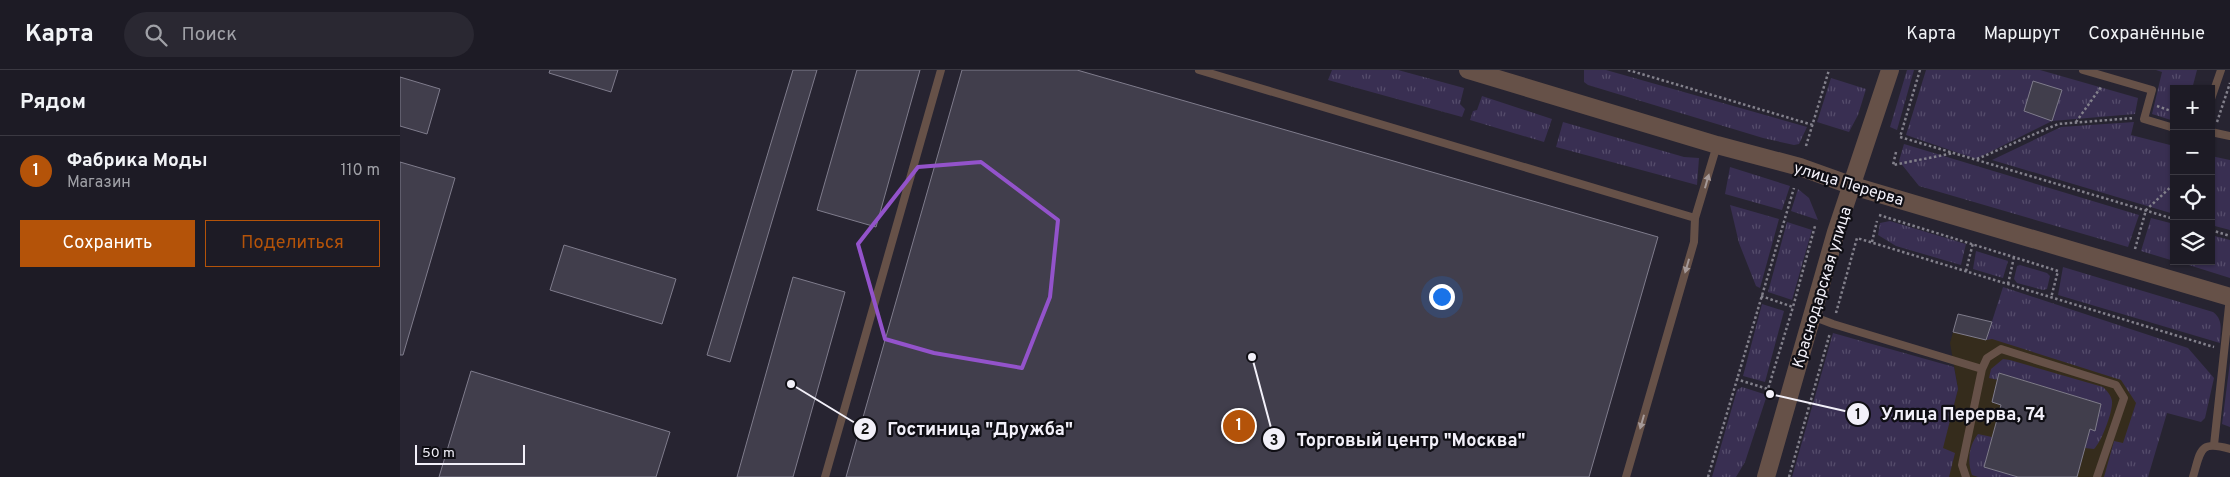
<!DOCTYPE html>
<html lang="ru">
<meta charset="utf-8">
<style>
:root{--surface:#1d1b25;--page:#2a2832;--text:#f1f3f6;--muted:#a0a1a7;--line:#3b3942;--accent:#b45309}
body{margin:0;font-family:Overpass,sans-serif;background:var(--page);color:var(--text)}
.controls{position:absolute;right:15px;top:15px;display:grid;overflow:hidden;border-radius:0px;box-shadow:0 1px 4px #0004}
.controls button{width:45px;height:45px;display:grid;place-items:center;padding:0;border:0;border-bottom:1px solid var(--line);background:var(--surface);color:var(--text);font:25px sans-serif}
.scale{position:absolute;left:15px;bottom:12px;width:110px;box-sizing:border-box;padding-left:5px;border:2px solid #f2f0f9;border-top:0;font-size:14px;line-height:18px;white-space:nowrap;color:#f2f0f9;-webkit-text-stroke:4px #0f0e14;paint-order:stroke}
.you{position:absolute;left:1041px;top:226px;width:18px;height:18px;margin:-12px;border:4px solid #fff;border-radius:50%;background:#1a73e8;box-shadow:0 0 0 8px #1a73e833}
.badge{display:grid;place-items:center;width:32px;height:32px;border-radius:50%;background:var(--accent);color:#fff;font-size:16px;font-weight:700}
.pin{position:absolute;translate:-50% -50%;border:2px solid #fff;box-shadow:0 1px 5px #0006}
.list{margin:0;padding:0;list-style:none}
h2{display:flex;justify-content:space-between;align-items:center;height:65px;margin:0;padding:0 20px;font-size:21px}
h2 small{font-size:16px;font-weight:400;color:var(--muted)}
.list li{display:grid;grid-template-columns:32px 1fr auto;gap:15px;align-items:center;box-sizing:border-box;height:70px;padding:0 20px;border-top:1px solid var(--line)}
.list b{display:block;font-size:19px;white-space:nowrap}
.list p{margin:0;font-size:16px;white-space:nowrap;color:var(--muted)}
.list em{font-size:16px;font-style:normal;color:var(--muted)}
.actions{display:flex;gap:10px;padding:15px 20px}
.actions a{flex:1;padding:11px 0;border:1px solid var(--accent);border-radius:0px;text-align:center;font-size:18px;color:var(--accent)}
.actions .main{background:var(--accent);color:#fff}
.icon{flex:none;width:28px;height:28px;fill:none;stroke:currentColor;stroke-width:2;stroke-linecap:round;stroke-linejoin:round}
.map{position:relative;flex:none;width:1830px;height:407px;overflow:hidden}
header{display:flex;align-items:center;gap:30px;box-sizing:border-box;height:70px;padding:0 25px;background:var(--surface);border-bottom:1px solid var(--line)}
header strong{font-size:24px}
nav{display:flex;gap:28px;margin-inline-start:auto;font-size:18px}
.search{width:350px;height:45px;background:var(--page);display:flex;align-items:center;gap:12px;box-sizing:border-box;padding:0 18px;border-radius:28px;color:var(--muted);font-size:19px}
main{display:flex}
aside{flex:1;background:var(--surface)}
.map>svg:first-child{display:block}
.medical{fill:#352c1c}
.grass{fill:url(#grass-tufts)}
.building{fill:#413e4c;stroke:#7f7c8c}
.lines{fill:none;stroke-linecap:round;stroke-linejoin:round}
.path{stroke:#83818c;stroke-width:2.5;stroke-dasharray:2.5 2.5;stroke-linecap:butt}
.service{stroke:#665148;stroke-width:8}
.tertiary{stroke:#665148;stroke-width:18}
.oneway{fill:#a59998}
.marked{fill:none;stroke:#9353cb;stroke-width:4;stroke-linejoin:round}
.labels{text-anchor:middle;stroke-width:4.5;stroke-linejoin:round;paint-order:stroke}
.street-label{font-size:16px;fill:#f2f0f9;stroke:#0f0e14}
.leader{fill:none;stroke:#f2f0f9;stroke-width:2}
.callout-dot{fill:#f2f0f9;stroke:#0f0e14;stroke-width:2}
.mark-label{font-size:15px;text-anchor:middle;font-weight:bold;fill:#111}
.callout-label{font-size:18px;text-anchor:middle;font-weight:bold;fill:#f2f0f9;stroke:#0f0e14;stroke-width:4.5;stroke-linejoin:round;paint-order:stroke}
</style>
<header>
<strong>Карта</strong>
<div class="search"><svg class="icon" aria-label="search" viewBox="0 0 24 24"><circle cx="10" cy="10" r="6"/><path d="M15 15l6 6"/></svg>Поиск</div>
<nav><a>Карта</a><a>Маршрут</a><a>Сохранённые</a></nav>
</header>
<main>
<aside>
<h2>Рядом<small></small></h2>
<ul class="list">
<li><span class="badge">1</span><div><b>Фабрика Моды</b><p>Магазин</p></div><em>110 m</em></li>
</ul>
<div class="actions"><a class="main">Сохранить</a><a>Поделиться</a></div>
</aside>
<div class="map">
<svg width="1830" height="407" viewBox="0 0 1830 407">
<defs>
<pattern id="grass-tufts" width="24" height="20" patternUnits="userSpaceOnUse" patternTransform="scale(1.25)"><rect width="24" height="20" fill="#392f52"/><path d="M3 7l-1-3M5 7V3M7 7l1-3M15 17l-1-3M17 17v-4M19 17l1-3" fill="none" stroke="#564d6c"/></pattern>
</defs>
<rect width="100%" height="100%" fill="#272431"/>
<path class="medical" d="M 1558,244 L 1592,252 L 1590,258 L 1733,302 L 1748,407 L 1535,407 L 1558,319 L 1550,273 Z"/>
<path class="grass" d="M 932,0 L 998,0 L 1064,18 L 1060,34 L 1065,39 L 1062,47 L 928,10 Z
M 1184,0 L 1206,0 L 1407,57 L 1399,74 L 1394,75 L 1363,68 L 1188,15 L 1184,12 Z
M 1507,0 L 1514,0 L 1497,60 L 1490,57 Z
M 1526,0 L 1640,0 L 1738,28 L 1735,44 L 1652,51 L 1576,89 L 1506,65 Z
M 1756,0 L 1797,0 L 1792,19 L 1774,19 L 1774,51 L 1752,44 L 1762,2 Z
M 1431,8 L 1466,19 L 1458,45 L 1449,62 L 1417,52 Z
M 1082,26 L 1152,49 L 1144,72 L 1070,50 L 1073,41 L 1077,40 Z
M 1163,52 L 1284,87 L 1299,88 L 1297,115 L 1156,77 Z
M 1734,52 L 1731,65 L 1774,76 L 1774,144 L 1592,90 L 1661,57 Z
M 1504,74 L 1739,145 L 1728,177 L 1519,116 L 1499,91 Z
M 1811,86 L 1830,90 L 1830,160 L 1811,155 Z
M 1330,97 L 1390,116 L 1382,140 L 1325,124 Z
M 1398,119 L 1409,128 L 1418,150 L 1391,141 Z
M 1330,135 L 1379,149 L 1360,218 L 1356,216 L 1339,173 Z
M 1751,148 L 1774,154 L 1774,191 L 1741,181 Z
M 1490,151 L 1566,174 L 1561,195 L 1496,176 L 1478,165 L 1480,153 Z
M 1387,152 L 1412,160 L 1392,230 L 1368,222 Z
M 1811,165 L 1830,170 L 1830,208 L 1776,191 L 1811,191 Z
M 1576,181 L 1608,191 L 1603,208 L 1573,199 Z
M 1620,195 L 1647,203 L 1650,206 L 1647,219 L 1643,220 L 1617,213 L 1614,209 L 1617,196 Z
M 1663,197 L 1813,242 C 1824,250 1820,261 1820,273 L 1658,225 Z
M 1603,217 L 1788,278 L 1814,308 L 1805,348 L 1801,352 L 1767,343 L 1748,407 L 1704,407 L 1714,371 L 1723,373 L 1736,333 L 1721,310 L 1592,269 L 1586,270 Z
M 1362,234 L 1384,241 L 1365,312 L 1343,306 Z
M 1433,263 L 1554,297 L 1558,319 L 1543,378 L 1555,383 L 1549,407 L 1392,407 Z
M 1603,289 L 1610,290 L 1703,317 C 1707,321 1711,325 1712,331 C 1713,341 1702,371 1694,379 L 1685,378 L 1690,359 L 1695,360 L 1701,334 L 1600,303 L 1598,310 L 1589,308 L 1591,299 Z
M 1830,292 L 1830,357 L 1822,354 Z
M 1342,317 L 1367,325 L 1345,392 L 1336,407 L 1312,407 L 1337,320 Z
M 1578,364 L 1592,367 L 1584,397 L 1618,407 L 1578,407 L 1572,405 C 1567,391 1569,375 1578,364 Z"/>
<path class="building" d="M 150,0 L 218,0 L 211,22 L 149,3 Z
M 393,0 L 417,0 L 330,292 L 307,285 Z
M 457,0 L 520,0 L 476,157 L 417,140 Z
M 562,0 L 677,0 L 1258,167 L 1189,407 L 446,407 Z
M 0,7 L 40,19 L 27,64 L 0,56 Z
M 1633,11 L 1662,20 L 1652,51 L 1624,41 Z
M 0,92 L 55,108 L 3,285 L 0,285 Z
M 164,175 L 276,209 L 262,254 L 150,220 Z
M 393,207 L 445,222 L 393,407 L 337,407 Z
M 1558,244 L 1592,252 L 1586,270 L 1553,262 Z
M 71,301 L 270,362 L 256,407 L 39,407 Z
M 1599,303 L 1701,334 L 1695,361 L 1690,359 L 1677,407 L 1618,407 L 1584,397 L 1601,335 L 1592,332 Z"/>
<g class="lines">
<path class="path" d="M 1228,0 L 1413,55
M 1520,0 L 1500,67 L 1774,149
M 1757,36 L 1774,42
M 1676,52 L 1701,17
M 1817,52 L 1830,13
M 1406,76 L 1429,0
M 1496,82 L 1493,95 L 1554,83
M 1577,89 L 1658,54 L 1734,48
M 1479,145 L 1658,201 L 1651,228
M 1811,160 L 1830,166
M 1472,172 L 1477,151
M 1735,179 L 1746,140 L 1774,114
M 1566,201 L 1573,173
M 1608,214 L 1614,187
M 1361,226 L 1393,237 L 1415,156
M 1436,243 L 1457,168 L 1814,277
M 1336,309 L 1368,319 L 1393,237
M 1308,407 L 1394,118
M 1389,407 L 1430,263"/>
<path class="service" d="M 799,0 L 1295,148
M 1683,0 L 1752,20 L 1744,49 L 1774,58
M 1811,29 L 1821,0
M 1811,62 L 1830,66
M 1412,246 L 1433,254 L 1582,299
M 1814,375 L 1830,227
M 425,407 L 541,0
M 1226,407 L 1294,172 L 1295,148 L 1317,75
M 1566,407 L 1562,395 L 1582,299 L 1587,288 L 1601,279 L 1716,315 L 1724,328 L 1697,407
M 1793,407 C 1801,380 1799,370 1830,379"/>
<path class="tertiary" d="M 1068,0 L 1317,75 L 1400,97 L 1453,116 L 1830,227
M 1366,407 L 1436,162 L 1490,0"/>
</g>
<defs><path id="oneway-solid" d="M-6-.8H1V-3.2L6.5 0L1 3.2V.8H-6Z" transform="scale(1.25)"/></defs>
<g class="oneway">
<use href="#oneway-solid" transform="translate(1307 111) rotate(-74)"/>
<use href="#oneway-solid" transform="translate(1287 196) rotate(106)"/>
<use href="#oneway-solid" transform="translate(1242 352) rotate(106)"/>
</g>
<path class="marked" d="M 581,92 L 658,150 L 650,227 L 622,298 L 534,283 L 485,269 L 458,174 L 518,97 Z"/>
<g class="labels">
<g class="street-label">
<text transform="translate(1449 113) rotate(17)" y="6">улица Перерва</text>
<text transform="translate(1421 217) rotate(-73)" y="6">Краснодарская улица</text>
</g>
</g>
<path class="leader" d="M1370 324L1458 344M391 314L465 359M852 287L874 369"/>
<g class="callout-dot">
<circle cx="1370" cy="324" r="5"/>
<circle cx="391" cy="314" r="5"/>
<circle cx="852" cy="287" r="5"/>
<circle cx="1458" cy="344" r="12"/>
<circle cx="465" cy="359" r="12"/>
<circle cx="874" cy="369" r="12"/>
</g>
<g class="mark-label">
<text x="1458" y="349">1</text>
<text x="465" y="364">2</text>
<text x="874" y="375">3</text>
</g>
<g class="callout-label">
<text x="1563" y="350">Улица Перерва, 74</text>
<text x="580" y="365">Гостиница "Дружба"</text>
<text x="1011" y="376">Торговый центр "Москва"</text>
</g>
</svg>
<div class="controls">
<button>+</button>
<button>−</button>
<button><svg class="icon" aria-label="locate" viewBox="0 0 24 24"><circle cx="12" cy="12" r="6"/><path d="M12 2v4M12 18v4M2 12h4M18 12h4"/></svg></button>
<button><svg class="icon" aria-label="layers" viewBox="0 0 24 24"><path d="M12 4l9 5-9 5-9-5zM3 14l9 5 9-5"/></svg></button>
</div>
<div class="scale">50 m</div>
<div class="you"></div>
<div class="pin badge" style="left:839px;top:356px">1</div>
</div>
</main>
